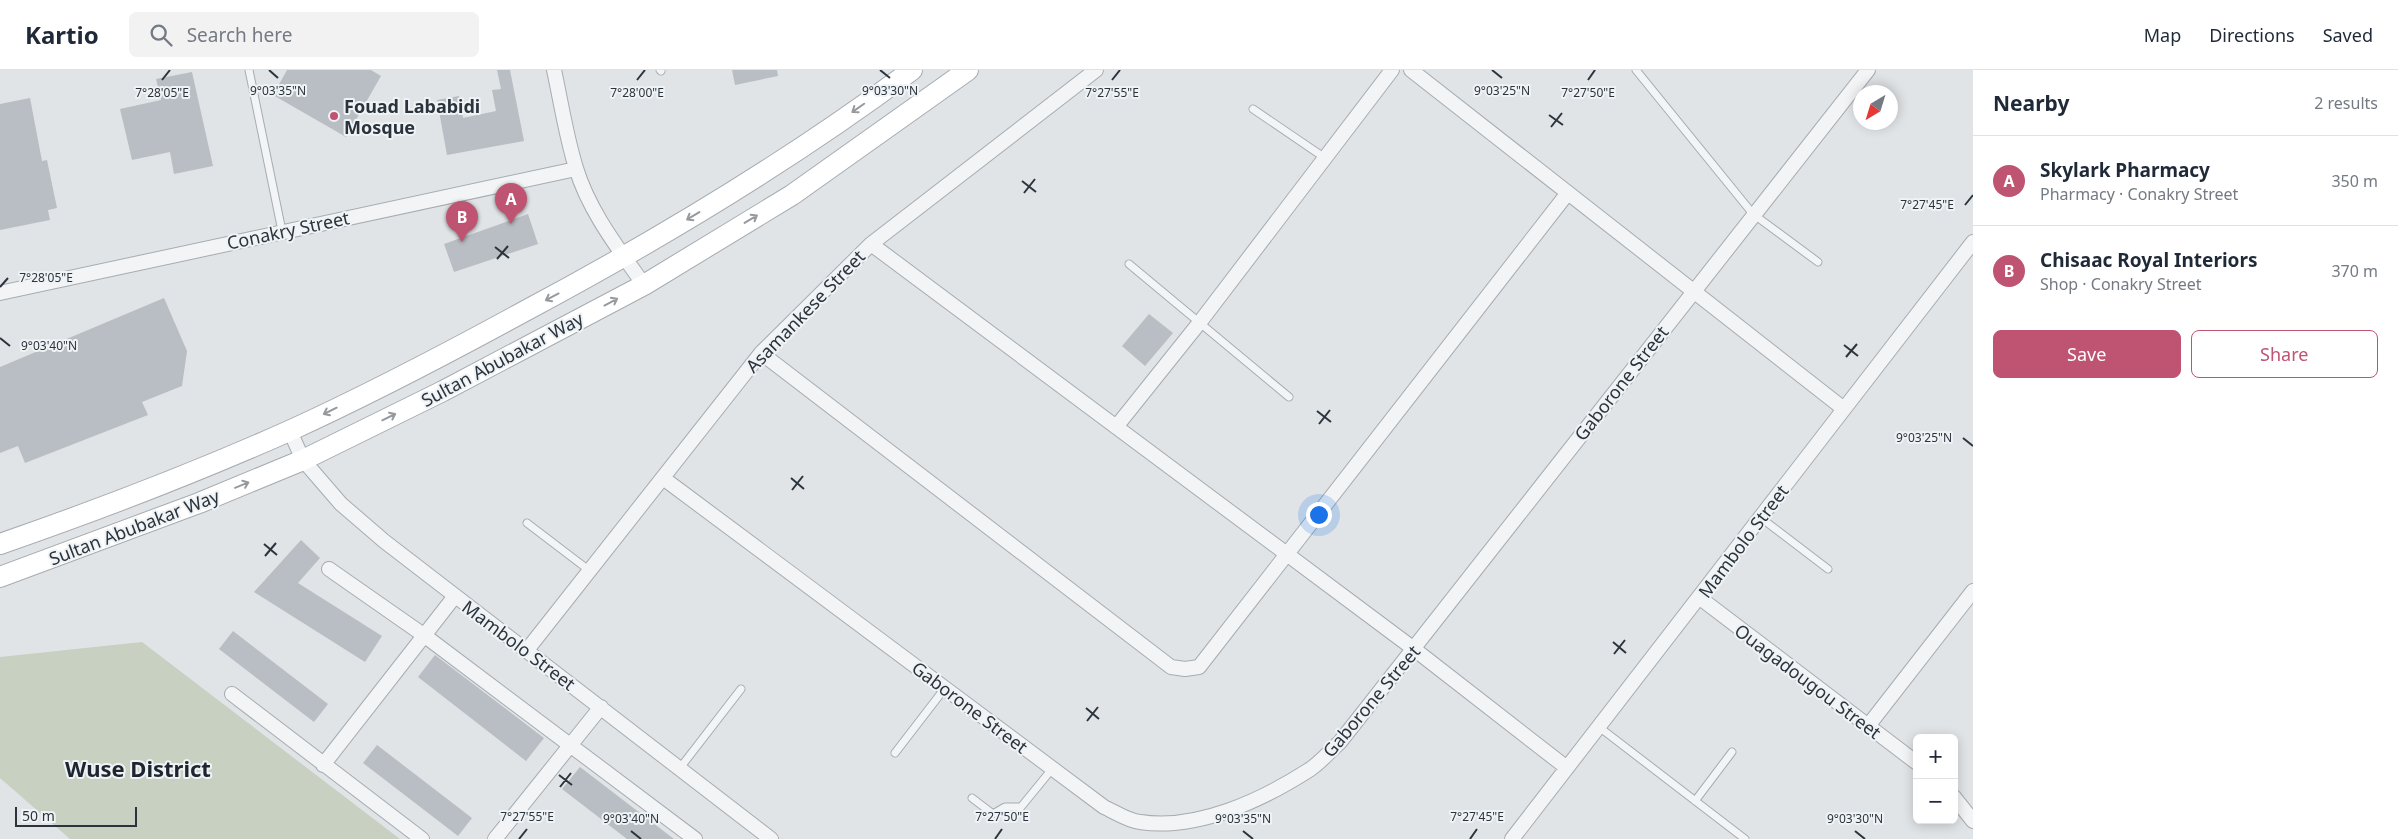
<!DOCTYPE html>
<meta charset="utf-8">
<style>
body{margin:0;font-family:"Noto Sans",sans-serif;background:#f2f2f3;color:#1f2937}
.controls{position:absolute;right:15px;bottom:15px;display:grid;overflow:hidden;border-radius:8px;box-shadow:0 2px 12px #0003}
.controls button{width:45px;height:45px;display:grid;place-items:center;padding:0;border:0;border-bottom:1px solid #e0e1e3;background:#fff;color:#1f2937;font:25px sans-serif}
.compass{position:absolute;left:1853px;top:15px;width:45px;height:45px;border-radius:50%;background:#fff;box-shadow:0 2px 12px #0003;rotate:218deg}
.scale{position:absolute;left:15px;bottom:12px;width:122px;box-sizing:border-box;padding-left:5px;border:2px solid #2b343d;border-top:0;font-size:14px;line-height:18px;white-space:nowrap;color:#2b343d;-webkit-text-stroke:4px #eff3f5;paint-order:stroke}
.you{position:absolute;left:1318px;top:444px;width:18px;height:18px;margin:-12px;border:4px solid #fff;border-radius:50%;background:#1a73e8;box-shadow:0 0 0 8px #1a73e833}
.badge{display:grid;place-items:center;width:32px;height:32px;border-radius:50%;background:#bf5372;color:#fff;font-size:16px;font-weight:700}
.pin{position:absolute;translate:-50% -41px;filter:drop-shadow(0 1px 2px #0008)}
.pin::after{content:'';position:absolute;top:26px;width:18px;height:15px;background:inherit;clip-path:polygon(0 0,100% 0,50% 100%)}
.list{margin:0;padding:0;list-style:none}
h2{display:flex;justify-content:space-between;align-items:center;height:65px;margin:0;padding:0 20px;font-size:21px}
h2 small{font-size:16px;font-weight:400;color:#747a83}
.list li{display:grid;grid-template-columns:32px 1fr auto;gap:15px;align-items:center;box-sizing:border-box;height:90px;padding:0 20px;border-top:1px solid #e0e1e3}
.list b{display:block;font-size:19px;white-space:nowrap}
.list p{margin:0;font-size:16px;white-space:nowrap;color:#747a83}
.list em{font-size:16px;font-style:normal;color:#747a83}
.actions{display:flex;gap:10px;padding:15px 20px}
.actions a{flex:1;padding:11px 0;border:1px solid #bf5372;border-radius:8px;text-align:center;font-size:18px;color:#bf5372}
.actions .main{background:#bf5372;color:#fff}
.icon{flex:none;width:28px;height:28px;fill:none;stroke:currentColor;stroke-width:2;stroke-linecap:round;stroke-linejoin:round}
.map{position:relative;flex:none;width:1973px;height:769px;overflow:hidden}
header{display:flex;align-items:center;gap:30px;box-sizing:border-box;height:70px;padding:0 25px;background:#fff;border-bottom:1px solid #e0e1e3}
header strong{font-size:24px}
nav{display:flex;gap:28px;margin-inline-start:auto;font-size:18px}
.search{width:350px;height:45px;background:#f2f2f3;display:flex;align-items:center;gap:12px;box-sizing:border-box;padding:0 18px;border-radius:8px;color:#747a83;font-size:19px}
main{display:flex}
aside{flex:1;background:#fff}
.map>svg:first-child{display:block}
</style>
<header>
<strong>Kartio</strong>
<div class="search"><svg class="icon" aria-label="search" viewBox="0 0 24 24"><circle cx="10" cy="10" r="6"/><path d="M15 15l6 6"/></svg>Search here</div>
<nav><a>Map</a><a>Directions</a><a>Saved</a></nav>
</header>
<main>
<div class="map">
<svg width="1973" height="769" viewBox="0 0 1973 769">
<rect width="100%" height="100%" fill="#e0e4e7"/>
<path fill="#c8d0c2" d="M142 572 400 769H70L0 708V587Z"/>
<path fill="#b8bec3" d="M287 0H371L381 6 346 67 273 25Z
M497 0H510L524 71 447 85 437 30 459 26 463 48 496 41 492 20 501 19Z
M732 0H777L778 6 735 15Z
M192 2 213 96 174 104 170 82 132 90 120 39 161 30 156 9Z
M30 28 42 91 47 90 57 138 48 140 50 150 0 160V34Z
M528 144 538 174 454 202 444 174Z
M164 228 187 281 182 316 142 332 148 345 25 393 18 376 0 383V297Z
M1149 244 1173 263 1145 296 1122 276Z
M301 470 320 488 298 513 382 566 365 592 254 522Z
M233 561 328 634 314 652 219 579Z
M435 585 544 668 526 691 418 607Z
M377 675 472 748 458 766 363 693Z
M580 697 674 769H627L562 719Z"/>
<g fill="none" stroke-linecap="round" stroke-linejoin="round">
<g stroke="#a6acb1" stroke-width="9">
<path id="lane" d="M249 0 282 161
M660 0 661 1
M1636 0 1753 144 1818 192
M1253 39 1325 88
M1129 194 1289 327
M1761 448 1828 499
M527 453 590 501
M1599 657 1745 769
M895 683 945 618
M680 698 741 619
M972 728 993 744 1005 737H1021L1052 699
M1695 731 1732 682"/>
</g>
<g stroke="#a6acb1" stroke-width="16">
<path id="street" d="M554 0C561 32 566 66 576 98 589 141 618 178 644 215
M1411 0 1844 339
M871 174 1414 579 1567 698
M0 223 576 99
M761 283 1171 597 1185 599 1199 597 1567 124
M1116 357 1200 252 1392 0
M290 361 303 390 341 434 384 471 771 769
M663 408 1104 737C1115 742 1128 751 1140 752 1197 761 1262 730 1309 700 1320 693 1330 681 1340 672L1868 0
M329 499 425 566 695 769
M1700 528 1917 693
M527 580 761 283 871 174 1096 0
M232 624 422 769
M1868 656 1973 521
M323 695 455 526
M1954 727 1973 751
M495 769 601 637
M1512 769 1973 172"/>
</g>
<g stroke="#a6acb1" stroke-width="22">
<path id="secondary" d="M0 474C98 440 195 403 289 361 370 324 448 283 525 241 660 169 790 91 912 0
M0 507 199 433 303 390 443 321 644 215 792 125 968 0"/>
</g>
<use href="#lane" stroke="#f2f4f6" stroke-width="7"/>
<use href="#street" stroke="#f2f4f6" stroke-width="14"/>
<use href="#secondary" stroke="#fff" stroke-width="20"/>
</g>
<defs><path id="oneway-shaft" d="M-6 0H5M1.5-3L5.5 0L1.5 3" fill="none" stroke-width="1.6" stroke-linecap="round" stroke-linejoin="round" transform="scale(1.25)"/></defs>
<g stroke="#959a9e">
<use href="#oneway-shaft" transform="translate(858 38) rotate(145)"/>
<use href="#oneway-shaft" transform="translate(693 146) rotate(149)"/>
<use href="#oneway-shaft" transform="translate(751 149) rotate(-31)"/>
<use href="#oneway-shaft" transform="translate(552 227) rotate(152)"/>
<use href="#oneway-shaft" transform="translate(611 232) rotate(-28)"/>
<use href="#oneway-shaft" transform="translate(330 341) rotate(154)"/>
<use href="#oneway-shaft" transform="translate(389 347) rotate(-26)"/>
<use href="#oneway-shaft" transform="translate(242 415) rotate(-22)"/>
</g>
<path fill="none" stroke="#2b343d" stroke-width="2" d="M269 0 278 8M880 0 890 8M1492 0 1502 8M162 10 170 0M637 10 645 0M1112 10 1120 0M1588 10 1595 0M1549 45 1563 55M1551 57 1562 43M1022 111 1036 122M1024 123 1035 109M1965 135 1973 125M495 177 509 188M497 189 508 176M0 217 8 208M0 268 10 276M1844 275 1858 286M1846 287 1857 274M1317 341 1331 352M1319 354 1330 340M1963 368 1973 376M791 408 804 419M792 420 803 406M264 474 277 485M265 486 276 473M1613 572 1626 583M1614 584 1625 570M1086 638 1099 649M1087 651 1098 637M559 705 572 715M560 717 571 703M631 761 641 769M1243 761 1253 769M1855 761 1865 769M519 769 527 759M995 769 1002 759M1470 769 1477 759"/>
<circle fill="#bf5372" stroke="#eff3f5" stroke-width="2" cx="334" cy="46" r="5"/>
<g text-anchor="middle" dominant-baseline="central" stroke-width="4" stroke-linejoin="round" paint-order="stroke">
<g font-size="18" font-weight="bold" fill="#2b343d" stroke="#eff3f5" text-anchor="start">
<text x="344" y="36">Fouad Lababidi<tspan x="344" dy="21">Mosque</tspan></text>
</g>
<g font-size="18" fill="#2b343d" stroke="#eff3f5">
<text transform="translate(288 160) rotate(-12)">Conakry Street</text>
<text transform="translate(805 241) rotate(-46)">Asamankese Street</text>
<text transform="translate(502 289) rotate(-28)">Sultan Abubakar Way</text>
<text transform="translate(1621 313) rotate(-52)">Gaborone Street</text>
<text transform="translate(134 457) rotate(-21)">Sultan Abubakar Way</text>
<text transform="translate(1743 471) rotate(-53)">Mambolo Street</text>
<text transform="translate(519 575) rotate(37)">Mambolo Street</text>
<text transform="translate(1808 611) rotate(37)">Ouagadougou Street</text>
<text transform="translate(1371 631) rotate(-50)">Gaborone Street</text>
<text transform="translate(970 637) rotate(37)">Gaborone Street</text>
</g>
<g font-size="22" font-weight="bold" fill="#1d252e" stroke="#eff3f5">
<text x="138" y="698">Wuse District</text>
</g>
</g>
<g font-size="12" text-anchor="middle" fill="#2b343d" stroke="#eff3f5" stroke-width="4" stroke-linejoin="round" paint-order="stroke">
<text x="278" y="25">9°03'35"N</text>
<text x="1502" y="25">9°03'25"N</text>
<text x="890" y="25">9°03'30"N</text>
<text x="162" y="27">7°28'05"E</text>
<text x="637" y="27">7°28'00"E</text>
<text x="1112" y="27">7°27'55"E</text>
<text x="1588" y="27">7°27'50"E</text>
<text x="1927" y="139">7°27'45"E</text>
<text x="46" y="212">7°28'05"E</text>
<text x="49" y="280">9°03'40"N</text>
<text x="1924" y="372">9°03'25"N</text>
<text x="527" y="751">7°27'55"E</text>
<text x="1002" y="751">7°27'50"E</text>
<text x="1477" y="751">7°27'45"E</text>
<text x="631" y="753">9°03'40"N</text>
<text x="1243" y="753">9°03'35"N</text>
<text x="1855" y="753">9°03'30"N</text>
</g>
</svg>
<div class="controls">
<button>+</button>
<button>−</button>
</div>
<svg class="compass" viewBox="-18 -18 36 36"><path d="M0-13l5 13h-10z" fill="#e53935"/><path d="M0 13l5-13h-10z" fill="#747a83"/></svg>
<div class="scale">50 m</div>
<div class="you"></div>
<div class="pin badge" style="left:511px;top:154px">A</div>
<div class="pin badge" style="left:462px;top:172px">B</div>
</div>
<aside>
<h2>Nearby<small>2 results</small></h2>
<ul class="list">
<li><span class="badge">A</span><div><b>Skylark Pharmacy</b><p>Pharmacy · Conakry Street</p></div><em>350 m</em></li>
<li><span class="badge">B</span><div><b>Chisaac Royal Interiors</b><p>Shop · Conakry Street</p></div><em>370 m</em></li>
</ul>
<div class="actions"><a class="main">Save</a><a>Share</a></div>
</aside>
</main>
